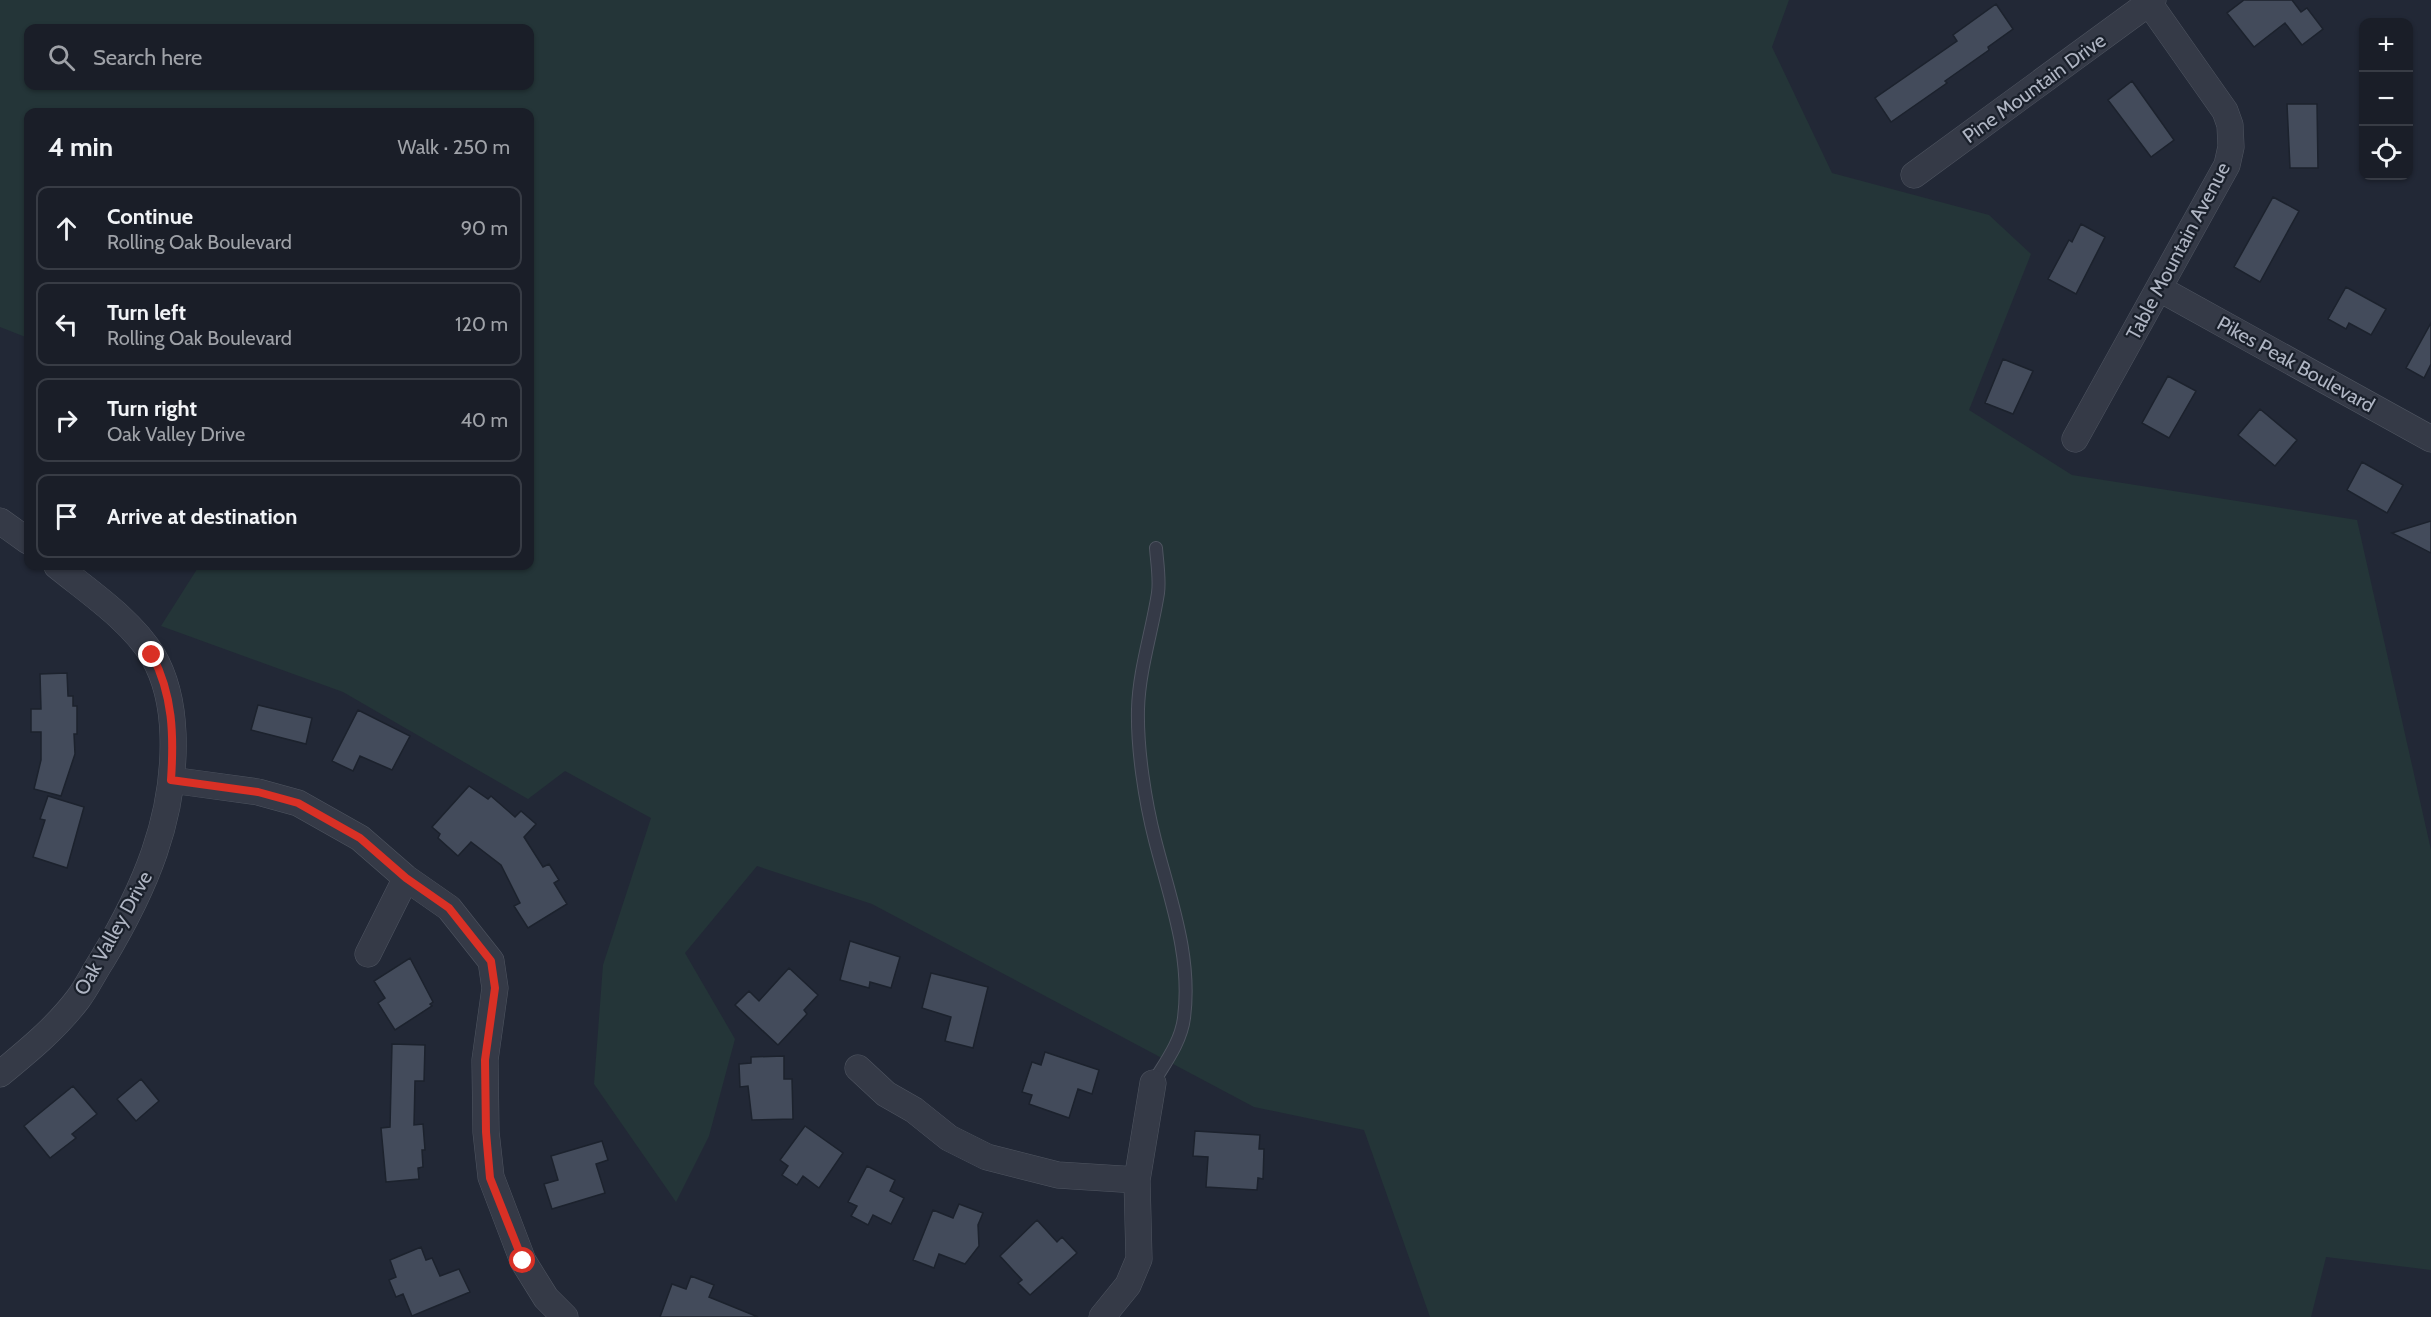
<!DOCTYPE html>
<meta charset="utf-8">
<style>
body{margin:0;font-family:Cabin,sans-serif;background:#272b34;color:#f1f3f6}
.controls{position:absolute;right:18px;top:18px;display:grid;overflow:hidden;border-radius:12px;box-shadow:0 2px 4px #0004}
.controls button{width:54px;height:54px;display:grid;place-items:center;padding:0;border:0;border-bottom:2px solid #383c45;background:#1a1e28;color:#f1f3f6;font:30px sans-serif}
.stop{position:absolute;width:18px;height:18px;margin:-14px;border:4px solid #d93025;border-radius:50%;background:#fff}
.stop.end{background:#d93025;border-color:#fff;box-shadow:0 2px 6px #0008}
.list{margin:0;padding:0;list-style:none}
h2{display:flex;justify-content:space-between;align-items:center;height:78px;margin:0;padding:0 24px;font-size:26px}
h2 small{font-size:20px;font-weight:400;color:#9fa2a8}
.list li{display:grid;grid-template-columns:39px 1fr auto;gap:18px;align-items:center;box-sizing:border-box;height:84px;margin:0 12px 12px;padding:0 12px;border:2px solid #383c45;border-radius:12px}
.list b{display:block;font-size:22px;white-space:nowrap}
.list p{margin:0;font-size:20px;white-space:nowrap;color:#9fa2a8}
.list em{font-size:20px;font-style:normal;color:#9fa2a8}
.icon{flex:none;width:33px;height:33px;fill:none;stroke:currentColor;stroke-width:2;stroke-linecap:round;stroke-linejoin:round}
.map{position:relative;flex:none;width:2431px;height:1317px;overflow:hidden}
.search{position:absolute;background:#1a1e28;box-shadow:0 2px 4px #0004;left:24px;top:24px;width:510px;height:66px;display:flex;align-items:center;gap:15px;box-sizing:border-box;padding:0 21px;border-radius:12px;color:#9fa2a8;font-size:22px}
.panel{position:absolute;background:#1a1e28;box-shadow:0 2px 4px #0004;left:24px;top:108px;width:510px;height:462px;border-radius:12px}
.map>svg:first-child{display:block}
</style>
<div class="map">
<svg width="2431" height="1317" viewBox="0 0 2431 1317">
<rect width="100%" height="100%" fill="#222836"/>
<path fill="#243538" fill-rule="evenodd" d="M0 0H1789L1772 47 1832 173 1989 215 2031 254 1969 410 2072 475 2357 520 2431 850V1270L2326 1257 2311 1317H1430L1364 1130 1254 1107 872 904 757 866 685 953 735 1039 709 1136 676 1202 594 1084 603 965 651 818 565 771 528 799 343 692 161 626 199 566H530V112H28V338L0 327ZM28 28H530V86H28Z"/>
<path fill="#434b5b" stroke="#1c222d" stroke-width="1.5" d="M2244 0H2292L2301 12 2307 8 2323 29 2302 45 2285 23 2254 47 2227 13Z
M1996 4 2013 29 1988 47 1989 50 1945 81 1947 83 1891 122 1875 98 1957 41 1953 35Z
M2132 81 2174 140 2151 157 2108 100Z
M2287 104H2317L2318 168H2290Z
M2273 197 2299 211 2260 282 2234 267Z
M2081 224 2105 237 2076 294 2048 279 2069 240 2072 242Z
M2346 287 2386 309 2371 335 2349 323 2346 329 2328 319Z
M2431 323V364L2424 378 2406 368Z
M2003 359 2033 371 2013 414 1985 403Z
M2168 376 2196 391 2169 438 2142 423Z
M2260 409 2297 440 2275 466 2238 435Z
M2362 462 2403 485 2387 513 2347 490Z
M2431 521V553L2392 533Z
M67 673 68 696H73V706H77V734H74L75 754 61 796 34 789 41 760V732H31V709H41L40 674Z
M258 705 312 718 306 744 251 730Z
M358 710 410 736 392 770 360 756 353 771 332 761Z
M469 786 488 799 491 796 515 817 521 811 536 824 524 837 543 867 549 864 559 880 554 883 567 904 528 928 514 906 520 903 501 865 471 842 458 856 438 838 440 834 432 827Z
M48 796 84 807 67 868 33 857 45 820 40 819Z
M850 941 900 957 891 988 870 982 869 988 840 980Z
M410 958 433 1002 430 1004 432 1006 395 1030 378 1003 385 998 374 981Z
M789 968 818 995 804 1010 807 1014 778 1045 735 1005 749 991 759 1001Z
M931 973 988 987 973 1048 945 1041 951 1017 922 1008Z
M392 1044 425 1045 424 1081H415L414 1125 423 1124 425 1150H422L423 1167 418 1168 419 1179 386 1182 381 1128 390 1127Z
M1045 1052 1099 1070 1092 1094 1078 1089 1069 1118 1029 1104 1032 1095 1022 1092 1032 1062 1041 1065Z
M784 1056V1079H792L793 1119 752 1120 748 1086 740 1087 739 1064 751 1063V1057Z
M141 1079 159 1101 136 1121 117 1099Z
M73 1086 97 1114 72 1134 76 1138 50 1158 24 1126Z
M805 1126 843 1153 819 1188 803 1176 797 1185 782 1175 788 1166 780 1160Z
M1195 1131 1260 1135 1259 1149H1264L1263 1179 1258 1178 1257 1190 1206 1187 1208 1157 1193 1156Z
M602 1141 608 1160 596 1164 605 1193 552 1209 544 1184 558 1180 551 1156Z
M867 1166 895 1180 890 1191 904 1198 891 1224 873 1215 868 1225 851 1216 857 1206 848 1202Z
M959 1204 983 1213 978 1225 979 1246 965 1264 939 1254 934 1268 913 1260 933 1210 953 1218Z
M1037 1220 1057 1242 1062 1237 1077 1253 1030 1295 1018 1283 1022 1280 1000 1256Z
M421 1247 426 1260 432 1258 440 1276 459 1269 470 1292 412 1316 403 1294 396 1297 389 1280 396 1277 390 1260Z
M691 1276 714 1285 709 1297 758 1317H660L672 1284 686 1289Z"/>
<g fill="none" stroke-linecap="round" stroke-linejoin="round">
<g stroke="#4f5561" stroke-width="14">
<path id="service" d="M1153 1083C1165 1063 1181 1042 1184 1018 1192 956 1170 899 1155 840 1145 801 1137 749 1138 709 1139 670 1152 632 1158 593 1160 579 1157 562 1156 548"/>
</g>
<g stroke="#4f5561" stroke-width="27">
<path id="minor" d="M1914 175 2153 0
M2160 289 2431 439
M2075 439 2227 165 2231 147 2230 125 2225 111 2149 3
M0 521 28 541
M171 780 258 792 298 803 360 838 406 878 449 908 491 961 495 988 485 1060 486 1132 491 1177 523 1261 546 1298 565 1317
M368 954 406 878
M858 1068 886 1094 914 1110 949 1138 987 1157 1058 1175 1137 1180
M0 1074C28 1051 56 1028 78 999 87 987 94 972 102 960 144 890 176 818 173 734 172 707 167 680 153 656 131 620 89 592 57 566
M1102 1317 1128 1285 1139 1259 1137 1180 1153 1083"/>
</g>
<use href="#service" stroke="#353a47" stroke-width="12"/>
<use href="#minor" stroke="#353a47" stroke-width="26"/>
</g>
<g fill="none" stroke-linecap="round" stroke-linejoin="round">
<path stroke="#d93025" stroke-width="8" d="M152 655C173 695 174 735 171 780L258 792 298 803 360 838 406 878 449 908 491 961 495 988 485 1060 486 1132 490 1178 523 1261"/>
</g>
<g text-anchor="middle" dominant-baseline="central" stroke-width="4.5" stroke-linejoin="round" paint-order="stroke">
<g font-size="20" fill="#afb5c3" stroke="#1a202b">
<text transform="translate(2034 88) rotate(-36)">Pine Mountain Drive</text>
<text transform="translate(2178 251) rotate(-62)">Table Mountain Avenue</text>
<text transform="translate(2296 364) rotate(29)">Pikes Peak Boulevard</text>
<text transform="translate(113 933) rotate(-61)">Oak Valley Drive</text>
</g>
</g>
</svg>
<div class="controls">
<button>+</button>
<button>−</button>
<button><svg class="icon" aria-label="locate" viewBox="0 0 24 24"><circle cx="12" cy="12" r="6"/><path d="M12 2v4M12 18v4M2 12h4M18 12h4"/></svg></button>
</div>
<div class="stop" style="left:523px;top:1261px"></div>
<div class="stop end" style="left:152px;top:655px"></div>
<div class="search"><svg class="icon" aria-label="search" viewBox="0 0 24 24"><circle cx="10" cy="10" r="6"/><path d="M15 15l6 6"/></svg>Search here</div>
<section class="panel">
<h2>4 min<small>Walk · 250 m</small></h2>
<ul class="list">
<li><svg class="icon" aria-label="ahead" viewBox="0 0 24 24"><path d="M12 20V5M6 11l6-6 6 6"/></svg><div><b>Continue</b><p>Rolling Oak Boulevard</p></div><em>90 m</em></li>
<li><svg class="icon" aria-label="left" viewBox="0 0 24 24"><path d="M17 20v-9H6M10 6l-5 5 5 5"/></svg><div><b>Turn left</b><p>Rolling Oak Boulevard</p></div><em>120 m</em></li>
<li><svg class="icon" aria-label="right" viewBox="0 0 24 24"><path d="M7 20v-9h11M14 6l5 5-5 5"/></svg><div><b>Turn right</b><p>Oak Valley Drive</p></div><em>40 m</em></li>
<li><svg class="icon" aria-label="arrive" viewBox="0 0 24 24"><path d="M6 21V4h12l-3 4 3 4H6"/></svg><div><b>Arrive at destination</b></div></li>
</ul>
</section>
</div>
